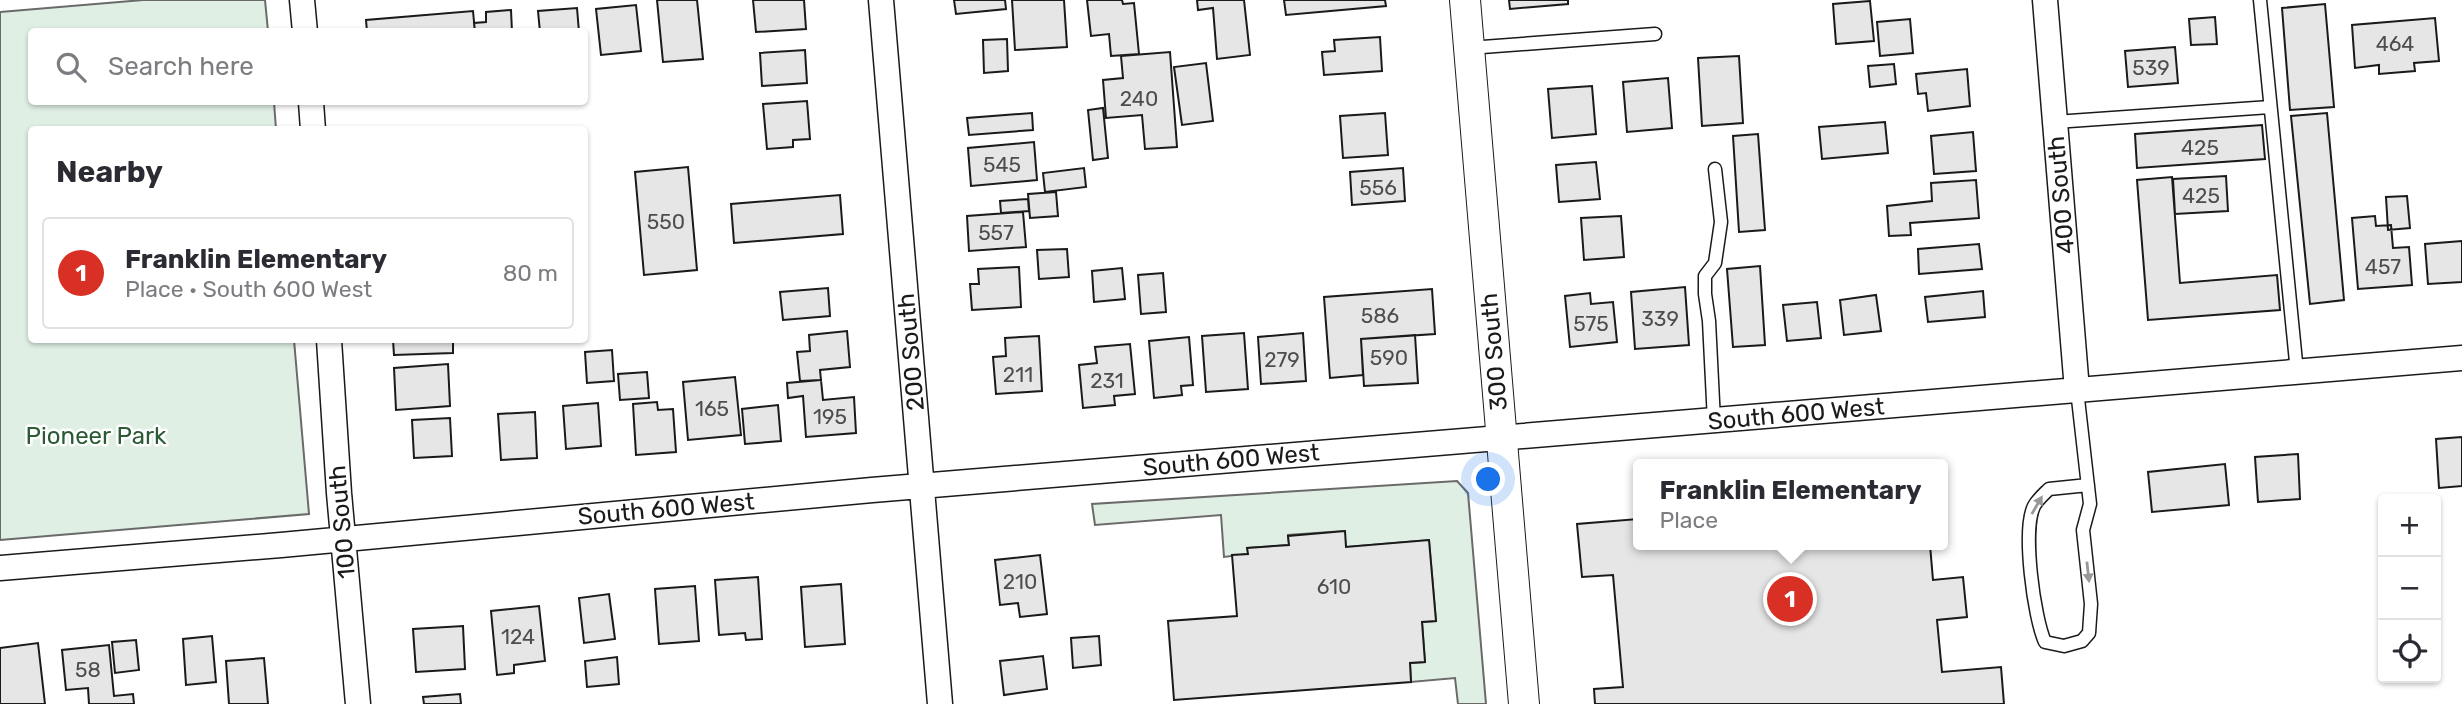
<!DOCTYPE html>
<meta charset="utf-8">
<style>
body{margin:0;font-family:Rubik,sans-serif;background:#f2f2f3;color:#2b2b33}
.controls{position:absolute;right:21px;bottom:21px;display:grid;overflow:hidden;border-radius:7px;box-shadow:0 2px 5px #0004}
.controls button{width:63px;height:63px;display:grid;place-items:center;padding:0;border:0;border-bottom:2px solid #e1e1e2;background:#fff;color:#2b2b33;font:35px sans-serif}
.you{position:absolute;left:1489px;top:480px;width:24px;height:24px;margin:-18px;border:5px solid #fff;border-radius:50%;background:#1a73e8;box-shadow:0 0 0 10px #1a73e833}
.badge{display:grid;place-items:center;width:46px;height:46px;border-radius:50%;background:#d93025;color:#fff;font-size:23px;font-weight:700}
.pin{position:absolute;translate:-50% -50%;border:4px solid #fff;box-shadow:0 2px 7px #0006}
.popup{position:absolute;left:1633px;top:459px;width:315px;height:91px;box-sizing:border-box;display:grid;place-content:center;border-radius:7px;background:#fff;filter:drop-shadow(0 2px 5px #0005);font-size:23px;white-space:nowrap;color:#7c7c81}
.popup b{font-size:26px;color:#2b2b33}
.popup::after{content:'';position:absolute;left:50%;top:100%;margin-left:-14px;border:14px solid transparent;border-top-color:#fff}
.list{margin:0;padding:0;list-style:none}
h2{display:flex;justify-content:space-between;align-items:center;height:91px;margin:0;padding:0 28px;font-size:30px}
h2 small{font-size:23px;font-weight:400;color:#7c7c81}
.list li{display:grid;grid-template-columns:46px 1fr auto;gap:21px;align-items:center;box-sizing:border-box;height:112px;margin:0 14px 14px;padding:0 14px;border:2px solid #e1e1e2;border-radius:7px}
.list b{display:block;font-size:26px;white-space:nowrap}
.list p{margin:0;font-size:23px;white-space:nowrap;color:#7c7c81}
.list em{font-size:23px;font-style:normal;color:#7c7c81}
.icon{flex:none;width:38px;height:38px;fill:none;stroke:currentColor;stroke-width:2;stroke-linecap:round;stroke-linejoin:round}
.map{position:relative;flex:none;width:2462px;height:704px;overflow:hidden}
.search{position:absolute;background:#fff;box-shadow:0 2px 5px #0004;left:28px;top:28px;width:560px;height:77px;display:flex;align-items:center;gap:18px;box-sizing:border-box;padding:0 24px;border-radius:7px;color:#7c7c81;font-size:26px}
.panel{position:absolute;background:#fff;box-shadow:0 2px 5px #0004;left:28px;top:126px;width:560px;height:217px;border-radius:7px}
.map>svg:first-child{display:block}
</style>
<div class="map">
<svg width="2462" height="704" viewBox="0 0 2462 704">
<rect width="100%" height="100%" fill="#fff"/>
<path fill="#e0efe3" stroke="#6a6a6a" stroke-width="2" d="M143 0H265L268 31 32 32V102H274L276 129 32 130V340H294L309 514 0 540V12Z
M1457 481 1468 493 1486 704H1458L1455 678 1411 682 1410 663 1425 662 1422 622 1436 621 1429 540 1346 547 1344 531 1288 535 1289 545 1248 548V554L1224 557 1221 515 1095 525 1092 504Z"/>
<path fill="#e6e6e6" stroke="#1a1a1a" stroke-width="2" d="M657 0H697L703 59 663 62Z
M753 0H804L806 29 756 32Z
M954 0H1005L1006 9 956 14Z
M1012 0H1064L1067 47 1015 50Z
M1087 0H1122L1123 4 1134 3 1139 54 1111 56 1109 34 1091 36Z
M1197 0H1244L1250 55 1217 59 1213 8 1198 10Z
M1284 0H1385L1386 6 1286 15Z
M1509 0H1568V4L1510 9Z
M1870 1 1874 41 1836 44 1833 4Z
M2325 4 2334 107 2290 110 2282 8Z
M636 5 641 51 601 55 596 9Z
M577 8 579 32H540L538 11Z
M511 10 512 32H475L474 23 486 22V12Z
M473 11 475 32H367L366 20Z
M2215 17 2217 44 2191 45 2189 19Z
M2435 18 2439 61 2414 63 2415 71 2379 74V65L2355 68 2352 25Z
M1910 19 1913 53 1880 56 1877 22Z
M1380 37 1382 71 1324 75 1322 52 1335 51 1334 40Z
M1007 39 1008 71 984 73 983 40Z
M2175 47 2178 83 2128 87 2125 51Z
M805 50 807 83 762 86 760 53Z
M1170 52 1177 147 1145 149 1142 115 1106 118 1103 80 1123 78 1121 56Z
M1739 56 1743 123 1702 126 1698 58Z
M1206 63 1213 121 1182 125 1174 67Z
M1894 64 1896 84 1870 87 1868 66Z
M1967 69 1970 106 1928 111 1926 93 1918 94 1916 74Z
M1668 78 1672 128 1627 132 1623 82Z
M1592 86 1596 134 1552 138 1548 89Z
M807 101 810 139 793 140V147L767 149 763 104Z
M1103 108 1108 158 1093 160 1088 110Z
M1032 113 1033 130 969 135 967 118Z
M1385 113 1388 155 1343 158 1340 116Z
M2327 113 2344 300 2310 304 2291 116Z
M1885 122 1888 153 1822 159 1819 127Z
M2262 125 2265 159 2137 168 2135 134Z
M1973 132 1976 171 1934 174 1931 136Z
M1758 134 1765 230 1739 232 1733 136Z
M1034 142 1037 180 971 186 968 148Z
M1596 162 1600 199 1559 202 1556 165Z
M688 167 697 270 644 275 635 172Z
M1084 168 1086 187 1045 192 1043 173Z
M1403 168 1405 201 1352 205 1350 172Z
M2226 176 2228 211 2175 214 2173 179Z
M2172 177 2180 283 2277 275 2280 310 2148 320 2137 180Z
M1976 180 1979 218 1910 223 1911 235 1889 236 1887 206 1932 201 1931 183Z
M1056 192 1058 216 1030 218 1028 194Z
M840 195 843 234 734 243 731 204Z
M2407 196 2410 228 2388 230 2386 197Z
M1028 199 1029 211 1001 213 1000 201Z
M1023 212 1026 247 969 251 967 216Z
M1621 216 1624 257 1584 260 1581 218Z
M2375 216 2376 226 2391 225 2393 248 2409 247 2412 285 2358 289 2352 218Z
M2462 241V282L2428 284 2425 244Z
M1979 244 1982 269 1919 274 1918 249Z
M1067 249 1069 277 1039 279 1037 250Z
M1760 266 1765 345 1733 347 1727 269Z
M1019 267 1021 307 972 310 970 284H979L978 269Z
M1122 268 1125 299 1094 302 1092 271Z
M1163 273 1166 312 1141 314 1138 275Z
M1685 287 1689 345 1635 349 1631 292Z
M828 288 830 316 783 320 780 292Z
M1432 289 1435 334 1361 339 1363 375 1330 378 1324 297Z
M1983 291 1985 317 1928 322 1925 297Z
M1590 293 1591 304 1613 302 1617 342 1570 347 1565 296Z
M1876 295 1881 331 1844 335 1840 300Z
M1817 302 1821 338 1787 341 1783 305Z
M847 331 850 367 820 370 821 380 800 381 797 352 810 351 809 335Z
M1244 333 1248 389 1206 392 1202 336Z
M1303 333 1306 381 1261 384 1258 337Z
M1415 335 1418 383 1364 386 1361 339Z
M1039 336 1042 391 996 394 993 357 1006 356 1005 338Z
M1189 337 1193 385 1181 386 1182 395 1154 398 1149 341Z
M393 340H453V353L394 355Z
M1130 344 1135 394 1114 396 1115 405 1083 408 1079 365 1097 363 1095 347Z
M612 350 614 381 587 383 585 352Z
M448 364 450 406 396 410 394 368Z
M647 372 649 398 620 400 618 374Z
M735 377 741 435 688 440 683 382Z
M821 380 823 400 854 397 856 433 806 437 803 396 788 398 787 383Z
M657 402 658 410 673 409 676 452 636 455 633 404Z
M598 403 601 446 566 449 563 406Z
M778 405 781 441 745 444 742 409Z
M535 412 537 458 501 460 498 414Z
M450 418 452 456 414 458 412 420Z
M2462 437V486L2439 488 2436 439Z
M2298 454 2300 499 2258 502 2255 457Z
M2225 464 2229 505 2152 512 2148 472Z
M1638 519V545H1930L1933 580 1963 577 1967 617 1937 620 1942 672 2001 667 2004 704H1595L1594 689 1623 687 1613 575 1582 577 1577 524Z
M1345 531 1346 547 1429 540 1436 621 1422 622 1425 662 1410 663 1411 682 1174 700 1168 621 1237 616 1232 555 1248 554 1247 548 1289 545 1288 536Z
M1040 555 1047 614 1020 617 1018 603 1000 605 995 560Z
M758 577 762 639 746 640 745 633 719 635 715 580Z
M841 584 845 644 805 647 801 587Z
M695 586 699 641 659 644 655 589Z
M609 594 615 639 584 643 579 598Z
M539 606 545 661 514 665V673L497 675 491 611Z
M463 626 465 669 416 672 413 629Z
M212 636 216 682 186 685 183 639Z
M1099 636 1101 665 1073 668 1071 638Z
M136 640 139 670 115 673 112 642Z
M38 643 45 704H0V648Z
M109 645 114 696 133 694 134 704H89L88 688 66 690 62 650Z
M1043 656 1047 689 1004 695 1000 661Z
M617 657 619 684 587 687 585 661Z
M264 658 268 704H229L226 661Z
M460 694 461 704H424L423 697Z"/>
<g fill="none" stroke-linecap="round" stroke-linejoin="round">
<g stroke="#1a1a1a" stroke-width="15">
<path id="service" d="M2260 0 2297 372
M1469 48 1655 34
M2055 122 2270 107
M2077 390 2090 504 2083 530 2091 604 2089 633 2082 641 2064 646 2045 642C2034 618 2022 530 2034 506 2037 500 2044 494 2049 489L2088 485
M1714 421 1709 321 1705 294V276L1715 263 1721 222 1715 169"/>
</g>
<g stroke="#1a1a1a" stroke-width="27">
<path id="minor" d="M302 0 305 32
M881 0 940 704
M2045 0 2077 390
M311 102 313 130
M329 340 339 493 358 704
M0 568 281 545 872 490 2462 358"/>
</g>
<g stroke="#1a1a1a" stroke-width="32">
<path id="tertiary" d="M1465 0 1524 704"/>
</g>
<use href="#service" stroke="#fff" stroke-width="12"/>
<use href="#minor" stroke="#fff" stroke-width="24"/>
<use href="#tertiary" stroke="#fff" stroke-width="30"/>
</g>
<defs><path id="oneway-solid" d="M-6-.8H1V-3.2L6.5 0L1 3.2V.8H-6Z" transform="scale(1.75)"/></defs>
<g fill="#989898">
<use href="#oneway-solid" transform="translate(2037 505) rotate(-60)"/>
<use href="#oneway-solid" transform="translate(2088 572) rotate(84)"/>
</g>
<g text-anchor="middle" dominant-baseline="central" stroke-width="5" stroke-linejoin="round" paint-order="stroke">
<g font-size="21" fill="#4d4d4d">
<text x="2395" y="43">464</text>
<text x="2151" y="67">539</text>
<text x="1139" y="98">240</text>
<text x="2200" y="147">425</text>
<text x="1002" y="164">545</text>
<text x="1378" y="187">556</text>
<text x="2201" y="195">425</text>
<text x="666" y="221">550</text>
<text x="996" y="232">557</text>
<text x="2383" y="266">457</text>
<text x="1380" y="315">586</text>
<text x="1660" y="318">339</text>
<text x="1591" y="323">575</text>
<text x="1389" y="357">590</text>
<text x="1282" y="359">279</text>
<text x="1018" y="374">211</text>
<text x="1107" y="380">231</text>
<text x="712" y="408">165</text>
<text x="830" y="416">195</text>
<text x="1020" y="581">210</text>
<text x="1334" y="586">610</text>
<text x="518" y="636">124</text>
<text x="88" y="669">58</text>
</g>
<g font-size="24" fill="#1a1a1a" stroke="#fff">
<text transform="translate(2061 195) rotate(-95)">400 South</text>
<text transform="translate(911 352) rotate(-95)">200 South</text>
<text transform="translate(1494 352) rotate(-95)">300 South</text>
<text transform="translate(1796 414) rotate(-5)">South 600 West</text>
<text transform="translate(1231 460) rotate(-5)">South 600 West</text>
<text transform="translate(666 509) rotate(-5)">South 600 West</text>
<text transform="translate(342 522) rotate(-95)">100 South</text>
</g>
<g font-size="24" fill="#2b5a34" stroke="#fff">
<text x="96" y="436">Pioneer Park</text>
</g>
</g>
</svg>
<div class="controls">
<button>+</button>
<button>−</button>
<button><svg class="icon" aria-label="locate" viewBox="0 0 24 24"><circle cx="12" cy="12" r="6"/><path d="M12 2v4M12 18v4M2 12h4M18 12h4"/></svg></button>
</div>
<div class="you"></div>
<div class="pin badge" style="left:1790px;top:599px">1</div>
<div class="popup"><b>Franklin Elementary</b>Place</div>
<div class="search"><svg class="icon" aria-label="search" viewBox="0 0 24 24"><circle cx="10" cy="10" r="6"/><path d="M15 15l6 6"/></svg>Search here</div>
<section class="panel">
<h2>Nearby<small></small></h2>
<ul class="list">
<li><span class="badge">1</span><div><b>Franklin Elementary</b><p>Place · South 600 West</p></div><em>80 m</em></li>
</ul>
</section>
</div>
